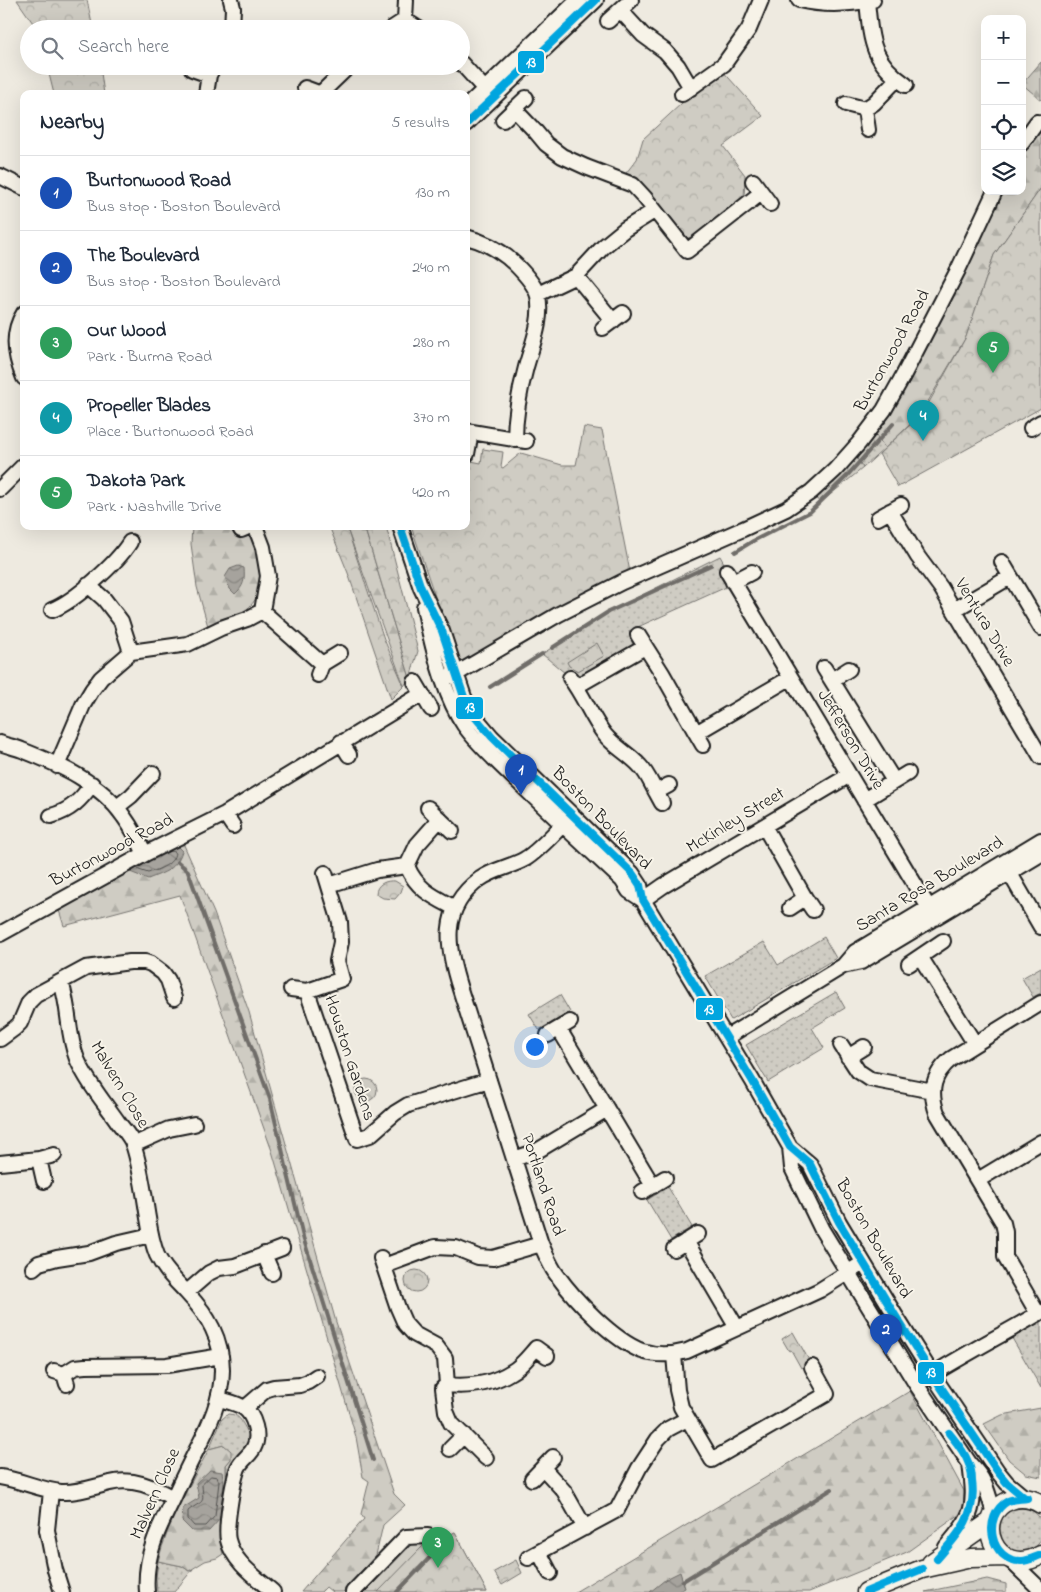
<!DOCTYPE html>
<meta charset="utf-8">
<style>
body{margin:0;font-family:"Indie Flower",sans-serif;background:#f2f2f3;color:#1f2937}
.controls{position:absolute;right:15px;top:15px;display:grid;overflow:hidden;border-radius:10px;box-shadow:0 5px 20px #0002}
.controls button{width:45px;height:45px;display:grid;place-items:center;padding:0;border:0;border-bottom:1px solid #e0e1e3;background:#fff;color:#1f2937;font:25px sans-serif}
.you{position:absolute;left:534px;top:1046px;width:18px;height:18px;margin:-12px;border:4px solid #fff;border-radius:50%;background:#1a73e8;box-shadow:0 0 0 8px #1a73e833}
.badge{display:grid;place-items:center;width:32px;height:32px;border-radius:50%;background:#db2777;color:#fff;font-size:16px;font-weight:700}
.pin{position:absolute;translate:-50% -41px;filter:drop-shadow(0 1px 2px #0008)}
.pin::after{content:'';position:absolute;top:26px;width:18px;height:15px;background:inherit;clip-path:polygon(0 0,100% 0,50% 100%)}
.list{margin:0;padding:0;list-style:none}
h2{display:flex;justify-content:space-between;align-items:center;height:65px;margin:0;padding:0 20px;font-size:21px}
h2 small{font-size:16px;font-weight:400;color:#747a83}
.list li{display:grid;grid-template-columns:32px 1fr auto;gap:15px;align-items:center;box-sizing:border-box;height:75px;padding:0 20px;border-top:1px solid #e0e1e3}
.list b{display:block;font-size:19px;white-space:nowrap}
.list p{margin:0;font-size:16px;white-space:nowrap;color:#747a83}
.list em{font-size:16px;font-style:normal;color:#747a83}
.icon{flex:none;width:28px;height:28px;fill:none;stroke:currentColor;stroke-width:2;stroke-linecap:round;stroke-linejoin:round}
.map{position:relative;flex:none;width:1041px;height:1592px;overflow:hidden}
.search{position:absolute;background:#fff;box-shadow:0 5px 20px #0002;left:20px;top:20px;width:450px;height:55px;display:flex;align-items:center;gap:12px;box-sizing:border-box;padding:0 18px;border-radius:28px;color:#747a83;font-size:19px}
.panel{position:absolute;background:#fff;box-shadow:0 5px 20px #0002;left:20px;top:90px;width:450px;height:440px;border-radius:10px}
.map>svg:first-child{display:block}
</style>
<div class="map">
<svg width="1041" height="1592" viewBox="0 0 1041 1592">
<defs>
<pattern id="grass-dots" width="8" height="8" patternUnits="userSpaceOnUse" patternTransform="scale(1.25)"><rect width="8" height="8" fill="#cfccc3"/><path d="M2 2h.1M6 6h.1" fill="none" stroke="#b1afa7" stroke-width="1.8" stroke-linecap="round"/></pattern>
<pattern id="forest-firs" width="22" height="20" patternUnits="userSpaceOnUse" patternTransform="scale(1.25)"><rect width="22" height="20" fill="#cfccc3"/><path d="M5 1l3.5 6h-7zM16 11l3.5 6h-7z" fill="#b1afa7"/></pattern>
<pattern id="park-crowns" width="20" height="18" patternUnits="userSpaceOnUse" patternTransform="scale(1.25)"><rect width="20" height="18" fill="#cfccc3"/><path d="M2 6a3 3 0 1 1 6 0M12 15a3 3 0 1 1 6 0" fill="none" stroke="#b1afa7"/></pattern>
<pattern id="water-waves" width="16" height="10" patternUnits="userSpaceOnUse" patternTransform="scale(1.25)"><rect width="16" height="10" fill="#a6a39d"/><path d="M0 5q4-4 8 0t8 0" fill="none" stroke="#86847f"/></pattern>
</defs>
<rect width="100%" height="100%" fill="#eeeae0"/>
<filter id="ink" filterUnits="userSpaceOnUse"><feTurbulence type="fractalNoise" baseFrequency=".02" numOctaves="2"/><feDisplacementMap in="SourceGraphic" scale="10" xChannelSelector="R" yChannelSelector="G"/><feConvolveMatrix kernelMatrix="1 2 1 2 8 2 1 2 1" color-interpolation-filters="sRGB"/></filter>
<g filter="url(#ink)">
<path fill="url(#grass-dots)" stroke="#767470" d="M871 428 885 448 863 468 852 451Z
M720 556 735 583 629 631 635 652 577 683 542 654 608 612Z
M824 937 836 958 731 1020 705 976 764 942 778 965Z
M1041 967V993L1033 997 1022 978Z
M836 992 845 1008 812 1028 824 1048 768 1082 746 1045Z
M560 995 570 1012 539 1030 529 1014Z
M668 1187 692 1227 671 1240 647 1200Z
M1041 1315V1388L1009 1333Z
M228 1414C243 1414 242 1427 251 1436V1441L226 1495V1465L231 1459 224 1445 209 1449 222 1419Z
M997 1530a23 23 0 1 1 46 0a23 23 0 1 1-46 0Z
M158 1561 182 1566 189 1571 193 1569 174 1592H157L156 1578Z"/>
<path fill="url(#forest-firs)" stroke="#767470" d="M1041 62V100L1022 84Z
M1041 120V188L994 255 966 337 920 415 885 448 871 428 995 191H1022V147Z
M852 451 863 468 820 503 811 492Z
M192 526H228L231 528 233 533 239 538 252 536 257 546C255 556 262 563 262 573 262 609 237 616 209 630L197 587 191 544Z
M346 526H364L410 678 404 686Z
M180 836 214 913 249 1012 336 1322 394 1494 405 1505 383 1525 376 1555 343 1592H332L326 1587 321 1592H301L364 1519 361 1514 369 1481 363 1477 356 1437 272 1151 180 895 64 926 56 901Z
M910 1391 964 1491 963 1512 907 1552 809 1592H575Z
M1041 1408V1477L1026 1474 1009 1460 984 1424 1002 1415Z
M224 1445 231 1451V1459L226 1465C226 1474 226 1484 226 1494 225 1516 216 1531 223 1554L217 1558 205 1561 189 1571 182 1566 158 1561C168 1522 190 1485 209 1449Z
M455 1532 487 1592H365L413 1543 448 1536Z
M987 1579 1006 1584V1592H925Z"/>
<path fill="url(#park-crowns)" stroke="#767470" d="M17 0H87L93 29H37Z
M47 66H100L104 94H54Z
M720 68 763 116 723 146 745 175 744 199 698 235 688 238 677 230 639 183 626 173 637 159 643 139Z
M1041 188V408L898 487 879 454 923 413 966 337 994 255Z
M584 427 602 430 630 572 458 664 411 526H466V460L481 463 483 449 503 452 501 467 503 468 521 453 562 465H576Z
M329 526H346L384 639 404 686 391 699 348 573Z
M364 526H386L418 651 410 678Z
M597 643 604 656 578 671 569 666 567 662Z
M395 881 403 886 401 892 395 899 383 898 376 894C376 884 386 880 395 881Z
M355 1090a11 11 0 1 1 22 0a11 11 0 1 1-22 0Z
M405 1281a11 11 0 1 1 22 0a11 11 0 1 1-22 0Z
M793 1332 810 1362 801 1368 791 1350 789 1351 782 1339Z
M455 1532 487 1592H378L424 1545 447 1536Z
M516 1560 522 1573 502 1585 494 1572Z"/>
<path fill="url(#water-waves)" stroke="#6f6d69" d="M238 566 244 568C245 580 244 586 235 594L230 589 225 577 230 569Z
M166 845 177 846 182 851C176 870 165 872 148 879L130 872 134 861Z
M210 1470 222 1472 224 1482 220 1519 209 1531H192L182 1521 183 1508 199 1498 196 1483Z
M680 1572 685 1588 678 1592H650L666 1579Z"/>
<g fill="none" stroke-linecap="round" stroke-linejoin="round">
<path stroke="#535250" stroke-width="1" d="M137 867 139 870 148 873C159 869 174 865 175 852L170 851
M211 1476 217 1477 219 1482 215 1516 206 1526H194L188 1519V1511C203 1499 204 1507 202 1485Z"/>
<path stroke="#6f6d69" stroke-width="4" d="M735 552 753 541 810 512 846 477 893 424
M552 648 608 612 711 565
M490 687 542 654
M178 862 188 871 270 1099 303 1237 373 1460
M683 1581 832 1489
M397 1592 437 1550"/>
<g stroke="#1c1c1c" stroke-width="18">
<path id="minor" d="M231 0 233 8 232 29
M799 0C824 6 847 5 873 0
M867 1C871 40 871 61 906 85
M620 10 643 35 665 51 678 66 691 88
M405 20 406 0
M608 21 631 0
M391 29 405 20 419 29
M461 63 491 96
M192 69 209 75
M305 88 321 94
M321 93 349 66
M206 94 209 75 214 66
M682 94 724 64 749 29 761 0
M846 104 865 109 868 130
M466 107 578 0
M514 109 536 132 546 144 562 156 586 167 633 185 645 198 687 251 761 193
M865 109 874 103 897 79
M503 120 526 98
M466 124 596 0
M1022 143 1037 122
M0 176 24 188
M753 181 770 204
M466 237C486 242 502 251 516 265 524 273 535 285 538 296 543 320 532 345 526 367 520 389 515 417 515 440
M576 276 613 321
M538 294 576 276 603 247 625 229 654 211
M24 313C11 333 15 357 24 378
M603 328 623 313
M1031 428 1041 422
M466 431 526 441
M467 454 471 432
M0 489 24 465
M890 511 918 557 941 588 1041 757
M878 518 901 505
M255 526 263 547 268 576 262 611 322 664
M400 526 421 588 442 631 464 697 475 717 492 737 632 873 640 885 643 900 752 1080 790 1147 810 1164 839 1222 895 1315 932 1374 998 1472 1007 1483 1025 1498
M241 530 250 526
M1002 562 1041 628
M727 571 935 918
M733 582 752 572
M88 585 104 599 121 621 131 652
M424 607C431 642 444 696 464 725 478 745 497 761 514 778 550 813 586 847 622 880L629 891 643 900
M52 610C75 601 117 563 130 542
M954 610 1010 577
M638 635 662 673 696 733 790 678
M824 668 894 781
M318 675 322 664 340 653
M570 678C584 696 591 717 605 735 615 747 629 754 640 766 647 773 651 783 656 792
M443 679 463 670 559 614 622 582 743 529 786 509 811 492 835 470 859 443 884 410 903 376 958 270 995 191
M832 680 849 669
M415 682 431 709
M577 686 645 647
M696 733 703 745
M341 742 349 755
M0 743C7 746 15 747 22 750 60 765 100 782 124 817 132 828 139 841 145 854
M57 766 83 705 92 690 101 678 131 652 188 644 221 628 247 619 262 611
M864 800 908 773
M662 803 656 792 669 785
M117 807 131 796 153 773
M428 808 452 831
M225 814 233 826
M572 815C561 826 538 852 525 859 511 867 494 869 480 879 439 909 447 948 460 989L541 1244C546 1255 550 1266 557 1275 575 1300 613 1340 642 1351 657 1356 672 1355 687 1351L820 1290 863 1263
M51 816C70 811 81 800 92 784
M764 826 805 898
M1005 865 1041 927
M407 866 417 845 440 819
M329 885 377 870 407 866C417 890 434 897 455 908
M643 900 663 886 848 776
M790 908 805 898 813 910
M0 934 145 854 225 814 422 694
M921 958 975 1044
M909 964 943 941
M843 966 861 962 1041 854
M61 982C70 1008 67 1034 77 1059 87 1082 104 1102 118 1122 123 1129 130 1136 133 1144 141 1168 144 1194 148 1218 150 1231 152 1243 157 1255 164 1270 176 1281 187 1293 208 1315 222 1339 222 1370 222 1399 209 1426 196 1451 188 1467 180 1483 173 1499 158 1529 144 1557 147 1592
M291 989 307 991 342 979 337 961 341 942 340 922 325 873
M307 991 357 1139 370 1135 395 1113 408 1105 489 1080
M559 1029 653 1186
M548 1035 570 1022
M727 1037 843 966 855 952 1041 840
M0 1039 15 1028 20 1023 29 1002 36 995 86 968 130 962H145L151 964 163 973 168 980 174 998
M841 1045 858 1071 870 1079 933 1091
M848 1057 864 1047
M133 1145 169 1129 194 1124
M790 1147 792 1168 822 1230 916 1384 970 1464C986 1480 988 1493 994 1514
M39 1159 44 1181
M514 1159 537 1151 607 1109
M0 1163 39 1159 54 1155
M978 1180 1041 1142
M642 1192 665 1178
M686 1241 737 1328
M674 1249 698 1234
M264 1254 272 1273
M381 1258 398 1308 405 1324 414 1334 436 1346 445 1358 447 1385 443 1388 446 1411 451 1423 486 1458
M384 1266 435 1247 456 1248 478 1257 493 1258 541 1244
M33 1268 39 1263 57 1258 89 1253 116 1243 151 1235
M187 1292 209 1273 219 1268 235 1266 282 1248
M1038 1314 1005 1257V1232L1003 1223 937 1113C929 1091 933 1074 951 1059L1041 1003
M674 1355 677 1390 681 1407 712 1460 827 1394 812 1367
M54 1371 64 1374 67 1384
M64 1374 75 1367 85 1366 167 1365 221 1356
M925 1379C963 1355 1002 1335 1041 1312
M447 1385C468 1387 492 1384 511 1372 521 1367 529 1356 536 1348L547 1356
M219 1399C226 1401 237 1403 244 1408 254 1415 260 1436 254 1447 251 1455 242 1459 238 1468 233 1480 225 1528 228 1540 233 1562 257 1578 273 1592
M245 1408 267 1389 274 1387 300 1385 308 1382 317 1376
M450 1449 464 1435
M543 1468 564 1491 585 1528
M0 1477C21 1480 40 1490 61 1492 78 1493 93 1487 110 1483 133 1477 153 1487 173 1498
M532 1479 553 1457
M51 1491 47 1530 55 1570 62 1592
M946 1547C974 1514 976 1508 970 1464
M539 1552 550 1573
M528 1558 617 1510 639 1468 658 1439 668 1429 687 1419
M1010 1560 1041 1590
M353 1592 406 1537 428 1536"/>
</g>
<g stroke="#1c1c1c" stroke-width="21">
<path id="major" d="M1041 1504C1031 1498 1022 1496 1011 1500 970 1514 994 1581 1041 1555
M931 1563 991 1521
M866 1592 922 1569 971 1558 1005 1557"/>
</g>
<use href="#minor" stroke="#f7f3e8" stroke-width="14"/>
<use href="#major" stroke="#f7f3e8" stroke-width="18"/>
<g stroke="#f7f3e8" stroke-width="11">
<path id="bus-1" d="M466 124 596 0
M400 526 421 588 442 631 464 697 475 717 492 737 632 873 640 885 643 900 752 1080 790 1147 810 1164 839 1222 895 1315 932 1374 998 1472 1007 1483 1025 1498
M1027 1498C1021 1499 1013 1499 1008 1501 981 1516 990 1562 1022 1561 1028 1561 1035 1557 1041 1555
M937 1559C958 1535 977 1516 972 1481 972 1474 971 1468 968 1462 964 1451 956 1442 949 1433
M866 1592 922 1569"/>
</g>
<use href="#bus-1" stroke="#01a5df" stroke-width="8"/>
</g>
</g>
<g text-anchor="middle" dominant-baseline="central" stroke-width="4" stroke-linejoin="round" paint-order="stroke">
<g font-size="18" fill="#1c1c1c" stroke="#f7f3e8">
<text transform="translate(893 351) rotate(-61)">Burtonwood Road</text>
<text transform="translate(984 623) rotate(59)">Ventura Drive</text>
<text transform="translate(850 740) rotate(59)">Jefferson Drive</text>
<text transform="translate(601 819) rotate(46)">Boston Boulevard</text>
<text transform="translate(736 821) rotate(-31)">McKinley Street</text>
<text transform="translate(112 851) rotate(-28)">Burtonwood Road</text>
<text transform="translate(930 885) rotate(-31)">Santa Rosa Boulevard</text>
<text transform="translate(349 1058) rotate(72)">Houston Gardens</text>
<text transform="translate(119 1085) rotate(59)">Malvern Close</text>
<text transform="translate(542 1185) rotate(72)">Portland Road</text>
<text transform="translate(873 1239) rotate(60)">Boston Boulevard</text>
<text transform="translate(156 1494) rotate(-66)">Malvern Close</text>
</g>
</g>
<g stroke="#f7f3e8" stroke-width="2">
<rect x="517" y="50" width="28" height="24" rx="5" fill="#01a5df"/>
<rect x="455" y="696" width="29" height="24" rx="5" fill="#01a5df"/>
<rect x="695" y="997" width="29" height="24" rx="5" fill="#01a5df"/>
<rect x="917" y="1361" width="28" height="24" rx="5" fill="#01a5df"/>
</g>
<g font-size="14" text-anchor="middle" font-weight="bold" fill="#fff">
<text x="531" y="67">13</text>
<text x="470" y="712">13</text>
<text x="709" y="1014">13</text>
<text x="931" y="1377">13</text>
</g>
</svg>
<div class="controls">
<button>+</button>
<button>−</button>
<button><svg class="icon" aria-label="locate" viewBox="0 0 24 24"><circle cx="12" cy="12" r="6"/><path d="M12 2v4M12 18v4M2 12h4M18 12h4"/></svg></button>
<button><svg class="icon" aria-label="layers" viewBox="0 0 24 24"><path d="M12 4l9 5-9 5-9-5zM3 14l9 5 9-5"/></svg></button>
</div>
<div class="you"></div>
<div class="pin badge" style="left:521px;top:795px;background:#1a4fb4">1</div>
<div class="pin badge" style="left:886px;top:1355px;background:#1a4fb4">2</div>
<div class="pin badge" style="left:438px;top:1568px;background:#2e9e5b">3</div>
<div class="pin badge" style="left:923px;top:441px;background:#0f9aa8">4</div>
<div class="pin badge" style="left:993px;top:373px;background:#2e9e5b">5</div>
<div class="search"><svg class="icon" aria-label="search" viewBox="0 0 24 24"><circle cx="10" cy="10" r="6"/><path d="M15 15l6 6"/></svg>Search here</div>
<section class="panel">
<h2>Nearby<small>5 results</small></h2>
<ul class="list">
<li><span class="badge" style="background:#1a4fb4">1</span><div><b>Burtonwood Road</b><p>Bus stop · Boston Boulevard</p></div><em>130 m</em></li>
<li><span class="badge" style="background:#1a4fb4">2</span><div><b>The Boulevard</b><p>Bus stop · Boston Boulevard</p></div><em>240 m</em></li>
<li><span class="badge" style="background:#2e9e5b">3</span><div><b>Our Wood</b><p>Park · Burma Road</p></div><em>280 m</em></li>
<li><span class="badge" style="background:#0f9aa8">4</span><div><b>Propeller Blades</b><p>Place · Burtonwood Road</p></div><em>370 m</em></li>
<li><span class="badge" style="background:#2e9e5b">5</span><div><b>Dakota Park</b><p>Park · Nashville Drive</p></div><em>420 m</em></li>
</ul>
</section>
</div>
